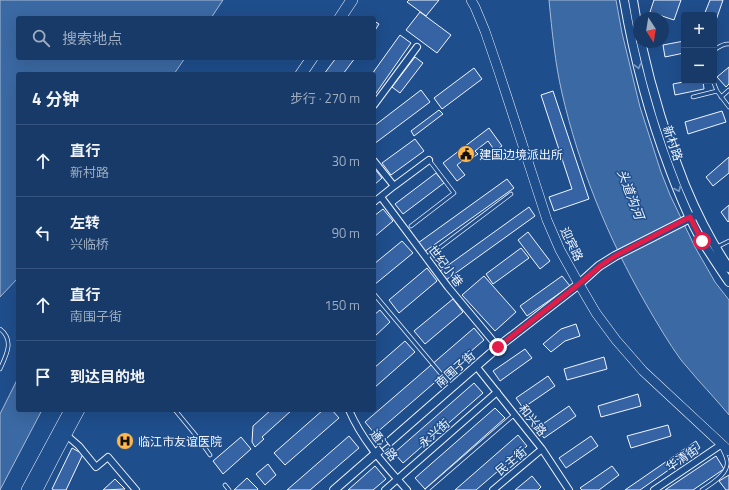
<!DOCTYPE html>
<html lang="zh">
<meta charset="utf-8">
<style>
body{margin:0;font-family:"Titillium Web","Noto Sans SC",sans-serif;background:#20416f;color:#f1f3f6}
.controls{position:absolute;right:12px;top:12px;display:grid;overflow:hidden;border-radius:4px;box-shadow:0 4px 16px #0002}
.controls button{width:36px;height:36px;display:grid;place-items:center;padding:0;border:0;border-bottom:1px solid #36547d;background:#173a69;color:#f1f3f6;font:20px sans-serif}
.compass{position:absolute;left:633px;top:12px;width:36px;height:36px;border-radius:50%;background:#173a69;box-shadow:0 4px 16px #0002;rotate:168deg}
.stop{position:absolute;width:12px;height:12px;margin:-9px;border:3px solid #e11d48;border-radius:50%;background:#fff}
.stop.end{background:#e11d48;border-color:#fff;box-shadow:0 1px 4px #0008}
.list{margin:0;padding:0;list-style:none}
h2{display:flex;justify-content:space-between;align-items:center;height:52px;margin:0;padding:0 16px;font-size:17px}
h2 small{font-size:13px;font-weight:400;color:#9eadc0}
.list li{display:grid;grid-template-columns:26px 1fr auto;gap:12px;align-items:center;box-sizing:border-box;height:72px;padding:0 16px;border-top:1px solid #36547d}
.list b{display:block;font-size:15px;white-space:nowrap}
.list p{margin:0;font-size:13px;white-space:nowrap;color:#9eadc0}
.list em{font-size:13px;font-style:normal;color:#9eadc0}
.icon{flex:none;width:22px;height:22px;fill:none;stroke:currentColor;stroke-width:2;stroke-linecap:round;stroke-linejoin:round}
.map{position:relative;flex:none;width:729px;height:490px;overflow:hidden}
.search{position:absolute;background:#173a69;box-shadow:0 4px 16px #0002;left:16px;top:16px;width:360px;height:44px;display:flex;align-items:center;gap:10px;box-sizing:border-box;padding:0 14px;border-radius:4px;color:#9eadc0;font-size:15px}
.panel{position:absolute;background:#173a69;box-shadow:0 4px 16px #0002;left:16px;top:72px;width:360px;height:340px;border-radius:4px}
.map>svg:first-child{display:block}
</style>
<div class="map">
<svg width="729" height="490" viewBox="0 0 729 490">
<rect width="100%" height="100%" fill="#1f4e8c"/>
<path fill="#3b69a3" stroke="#a8bbd7" d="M0 0H223L211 18H18V58H185L174 74H18V278L0 297Z
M549 0H616L622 33 640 107 661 172 670 195 695 247 715 282 729 300V415C719 403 709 392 699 381 693 374 687 367 681 360 668 342 657 323 646 304 608 238 579 167 562 93 555 63 552 31 549 0Z
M18 378V410H42L0 490V414Z"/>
<path fill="#3563a3" stroke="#f2f6ff" d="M409 0H439L426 16 407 2Z
M654 0H681L674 20 650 12Z
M710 0H723L714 26V15H704Z
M420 12 451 35 437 53 406 30Z
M374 21 379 24 374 32Z
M400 35 411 43 374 96V74H372Z
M684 41V53L665 57 663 45Z
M415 57 423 63 400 93 392 87Z
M336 58H355L343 74H324Z
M729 67V84L726 87 717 77Z
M474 68 482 79 442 109 434 98Z
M688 81H703L704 89 675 95 673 84Z
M421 90 430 102 374 144V126Z
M553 91 589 199 554 211 549 197 572 189 541 95Z
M439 110 443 114 414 136 411 131Z
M722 111 726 122 688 134 685 122Z
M489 128 502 146 495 151 488 141 475 151 478 154 472 158 470 155 457 165 465 175 457 181 443 163Z
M415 139 424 151 391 175 382 163Z
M729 157V173L713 186 706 177Z
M374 168 382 178 374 185Z
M436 173 444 183 403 214 395 204Z
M507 179 514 188 424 252 418 243Z
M729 205V221L728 222 721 212Z
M529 207 535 216 446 280 440 271Z
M383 209 393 221 374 237V216Z
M528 232 550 261 540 269 518 240Z
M402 241 413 253 374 285V264Z
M521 248 529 258 493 284 486 274Z
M427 268 437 281 399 313 389 300Z
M484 276 516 312 495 331 462 295Z
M562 276 570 286 527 316 520 306Z
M453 299 463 312 425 344 414 331Z
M380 310 390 322 374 337V315Z
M576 324 580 336 565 341 551 352 543 344 561 329Z
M474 328 484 340 375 434 365 422Z
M405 341 415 352 374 388V368Z
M525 349 532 358 500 381 493 371Z
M604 357 607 369 567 380 564 369Z
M548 376 555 386 523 408 516 398Z
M474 383 483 393 403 463 394 453Z
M638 394 641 406 601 417 598 406Z
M569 406 576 416 544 438 537 428Z
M495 408 505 418 425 489 415 478Z
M271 410H292L262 437 264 439 255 447 252 442 253 426Z
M323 410H332L339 418 285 465 274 453Z
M668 425 671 436 631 448 627 436Z
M518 435 527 446 476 490H455Z
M349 436 359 448 310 490H287Z
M591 436 598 446 566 468 559 458Z
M241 437 251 449 223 474 213 461Z
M696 441 700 448 640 490H625Z
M72 448 83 454 66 490H54L52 489Z
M716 456 724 469 693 490H665Z
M268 464 276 475 265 485 256 474Z
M375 466 386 479 373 490H348Z
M612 466 619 475 599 490H582L580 488Z
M729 475V490H726L719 481Z
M532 476 541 487 538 490H515Z
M247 478 258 489 257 490H234Z
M115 479 125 489 103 490Z"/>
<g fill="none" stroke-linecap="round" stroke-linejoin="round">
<g stroke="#f2f6ff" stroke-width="4.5">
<path id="lane" d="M714 50C719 47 723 43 729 44
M713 81 717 91 729 107
M693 97 717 91
M721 97 729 90
M411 226 454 193 429 160
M717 247 729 241
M426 258 511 194
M374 294 452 387
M0 329C15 340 6 356 0 369
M175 410 198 438 210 455
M225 485 229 490
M427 490 515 414
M702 490C710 485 726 475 727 465 728 461 725 454 723 450"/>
</g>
<g stroke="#f2f6ff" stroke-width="8">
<path id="street" d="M374 105 417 47
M374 161 394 186
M381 197 448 287 498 347
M374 202 394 186 429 160
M476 366 542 449 569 490
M349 410C363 442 384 464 407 490
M64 433 79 446 96 467 108 457 136 490
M385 490 497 392
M493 490 542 449
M654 490 722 444"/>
</g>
<g stroke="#f2f6ff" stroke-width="10">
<path id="secondary" d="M624 0C634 58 649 115 670 170 679 194 689 219 702 241 711 255 720 269 729 282
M633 0 639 35
M641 42C652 91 666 138 685 185 697 214 711 242 729 268
M334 490 498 347 579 284 599 266 615 256 698 214"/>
</g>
<g stroke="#f2f6ff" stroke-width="10">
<path id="primary" d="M471 0 475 7 485 31 498 69 547 220 560 250 579 284 596 313 616 340 643 371 729 451"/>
</g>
<g stroke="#f2f6ff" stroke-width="12">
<path id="highway" d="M340 18 352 0
M301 74 312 58
M27 490 70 410
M37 490 57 451 79 410"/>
</g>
<use href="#lane" stroke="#1f4e8c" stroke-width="3"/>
<use href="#street" stroke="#1f4e8c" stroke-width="6"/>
<use href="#secondary" stroke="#1f4e8c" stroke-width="8"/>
<use href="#primary" stroke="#1f4e8c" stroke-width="9"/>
<use href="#highway" stroke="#1f4e8c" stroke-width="11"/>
</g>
<defs><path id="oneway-chevron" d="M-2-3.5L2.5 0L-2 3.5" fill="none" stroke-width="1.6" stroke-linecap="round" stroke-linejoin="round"/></defs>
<g stroke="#7e9ac0">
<use href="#oneway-chevron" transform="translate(638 66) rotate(76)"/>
<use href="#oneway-chevron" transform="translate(678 189) rotate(67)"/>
</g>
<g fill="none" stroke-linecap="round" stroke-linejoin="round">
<path stroke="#e11d48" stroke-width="5" d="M498 347 579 284 600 266 615 256 690 217 702 241"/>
</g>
<defs>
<g id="civic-disc" transform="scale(0.9)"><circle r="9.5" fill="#ffb74d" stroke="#1f4e8c"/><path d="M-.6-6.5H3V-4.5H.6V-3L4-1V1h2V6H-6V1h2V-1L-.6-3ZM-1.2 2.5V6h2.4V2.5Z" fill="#111"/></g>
<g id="hospital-disc" transform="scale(0.9)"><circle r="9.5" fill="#ffb74d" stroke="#1f4e8c"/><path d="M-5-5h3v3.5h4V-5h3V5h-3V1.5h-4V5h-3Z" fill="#111"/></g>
</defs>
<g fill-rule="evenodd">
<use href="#civic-disc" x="466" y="154"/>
<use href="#hospital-disc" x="125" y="441"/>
</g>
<g text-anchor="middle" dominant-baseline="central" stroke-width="3" stroke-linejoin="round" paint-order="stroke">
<g font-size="12" fill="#f2f6ff" stroke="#1f4e8c">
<text transform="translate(673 143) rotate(71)">新村路</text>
<text transform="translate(572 244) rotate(64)">迎宾路</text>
<text transform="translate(446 266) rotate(52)">世纪小巷</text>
<text transform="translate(455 369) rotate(-41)">南围子街</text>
<text transform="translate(533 420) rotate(52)">和兴路</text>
<text transform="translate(434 433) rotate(-41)">永兴街</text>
<text transform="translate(384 445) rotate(52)">通江路</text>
<text transform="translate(682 458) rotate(-34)">华清街</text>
<text transform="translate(511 461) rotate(-40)">民主街</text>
</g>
<g font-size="12" fill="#f2f6ff" stroke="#1f4e8c" text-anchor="start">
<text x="479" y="154">建国边境派出所</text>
<text x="138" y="441">临江市友谊医院</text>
</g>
<g font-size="13" font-style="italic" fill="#f2f6ff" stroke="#1f4e8c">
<text transform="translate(631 194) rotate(69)">头道沟河</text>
</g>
</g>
</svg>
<div class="controls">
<button>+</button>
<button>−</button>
</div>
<svg class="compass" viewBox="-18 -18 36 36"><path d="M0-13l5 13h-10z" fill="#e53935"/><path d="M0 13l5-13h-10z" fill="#9eadc0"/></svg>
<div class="stop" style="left:702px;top:241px"></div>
<div class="stop end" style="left:498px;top:347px"></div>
<div class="search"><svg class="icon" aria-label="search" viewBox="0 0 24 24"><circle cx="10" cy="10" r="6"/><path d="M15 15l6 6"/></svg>搜索地点</div>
<section class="panel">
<h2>4 分钟<small>步行 · 270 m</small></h2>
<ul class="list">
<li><svg class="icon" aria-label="ahead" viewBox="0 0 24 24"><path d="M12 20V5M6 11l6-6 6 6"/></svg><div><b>直行</b><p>新村路</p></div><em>30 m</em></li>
<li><svg class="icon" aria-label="left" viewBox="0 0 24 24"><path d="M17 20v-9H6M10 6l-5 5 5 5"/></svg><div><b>左转</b><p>兴临桥</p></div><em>90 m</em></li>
<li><svg class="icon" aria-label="ahead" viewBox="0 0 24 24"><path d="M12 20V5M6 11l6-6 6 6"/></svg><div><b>直行</b><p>南围子街</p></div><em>150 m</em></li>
<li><svg class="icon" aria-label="arrive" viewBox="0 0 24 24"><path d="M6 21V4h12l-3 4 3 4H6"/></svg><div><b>到达目的地</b></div></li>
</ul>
</section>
</div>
